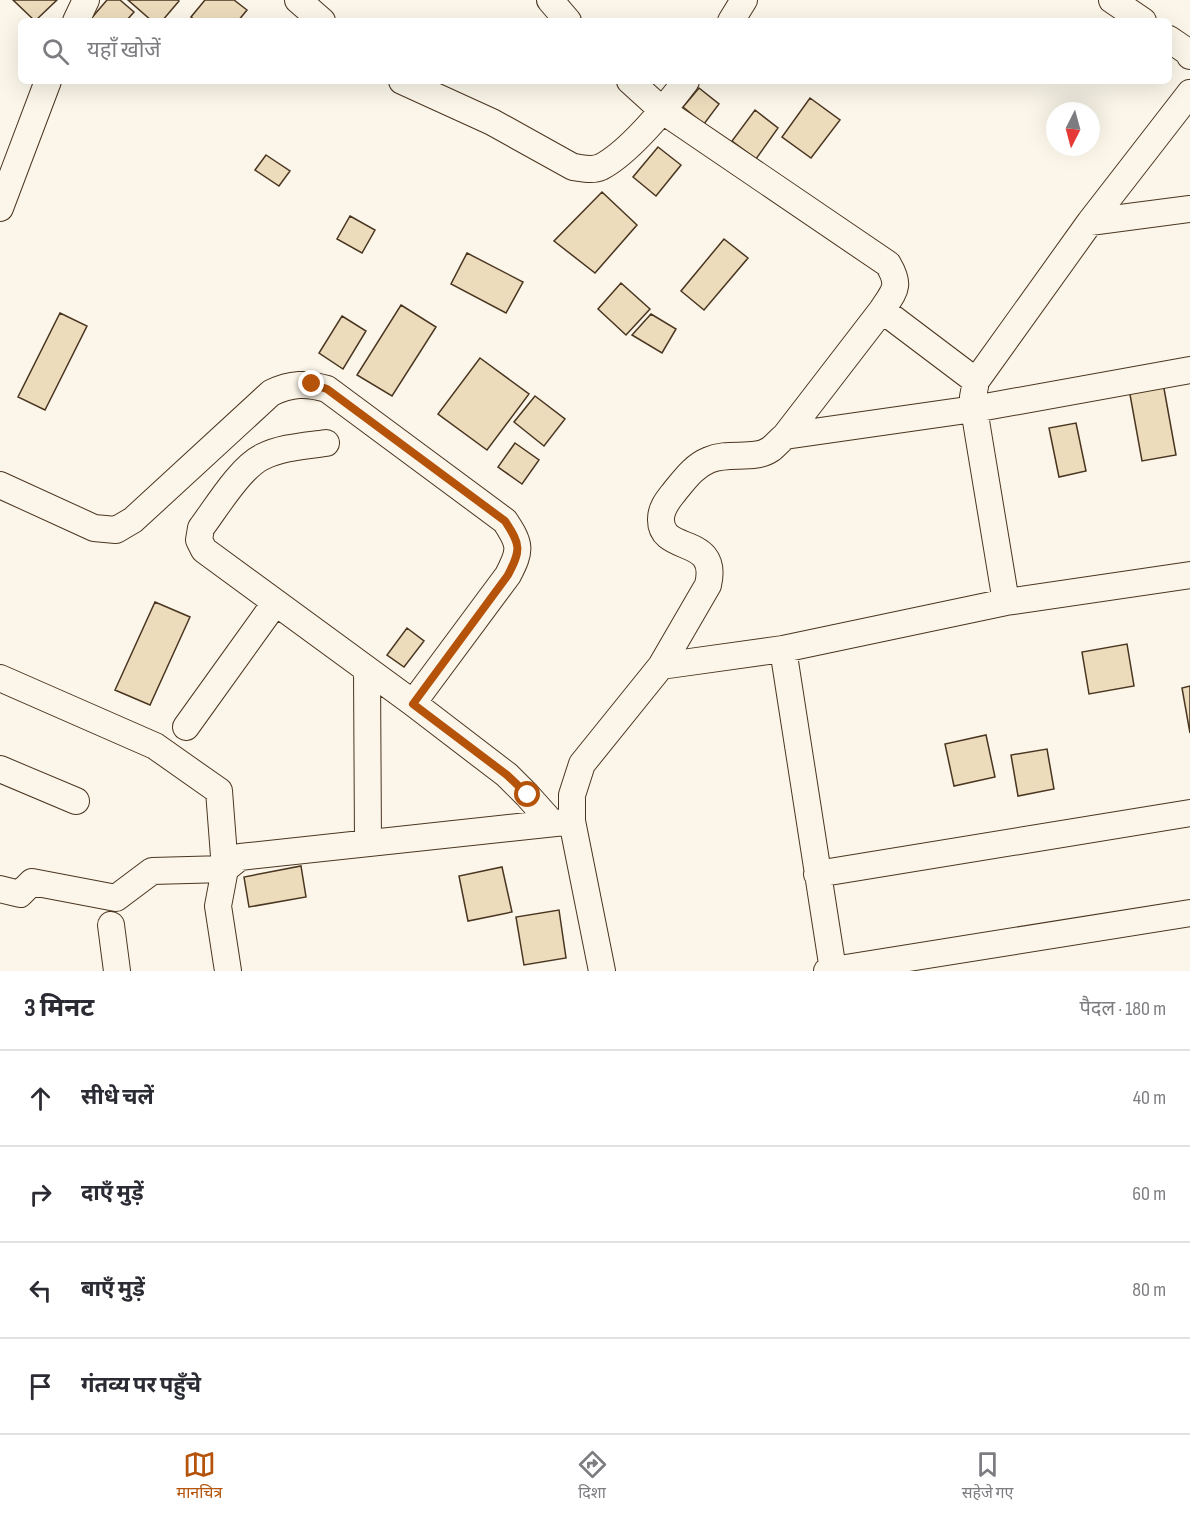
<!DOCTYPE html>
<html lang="hi">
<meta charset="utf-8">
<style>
body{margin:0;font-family:"Sofia Sans Condensed","Noto Sans Devanagari",sans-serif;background:#f2f2f3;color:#2b2b33}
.compass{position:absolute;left:1046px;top:102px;width:54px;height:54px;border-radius:50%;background:#fff;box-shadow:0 6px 24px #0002;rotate:186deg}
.stop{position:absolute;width:18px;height:18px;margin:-14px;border:4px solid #b45309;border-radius:50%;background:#fff}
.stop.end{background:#b45309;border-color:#fff;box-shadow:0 2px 6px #0008}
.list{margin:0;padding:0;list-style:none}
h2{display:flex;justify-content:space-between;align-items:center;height:78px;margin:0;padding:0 24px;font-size:26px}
h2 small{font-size:20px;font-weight:400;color:#7c7c81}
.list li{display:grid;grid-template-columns:39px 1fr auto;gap:18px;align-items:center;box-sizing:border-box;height:96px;padding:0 24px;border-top:2px solid #e1e1e2}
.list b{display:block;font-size:22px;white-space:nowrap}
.list em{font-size:20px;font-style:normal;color:#7c7c81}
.icon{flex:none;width:33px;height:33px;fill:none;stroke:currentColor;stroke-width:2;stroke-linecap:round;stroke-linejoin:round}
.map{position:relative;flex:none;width:1190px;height:971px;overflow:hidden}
.search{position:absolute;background:#fff;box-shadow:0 6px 24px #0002;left:18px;right:18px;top:18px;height:66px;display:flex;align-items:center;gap:15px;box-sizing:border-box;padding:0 21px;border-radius:9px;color:#7c7c81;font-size:22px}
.sheet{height:462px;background:#fff}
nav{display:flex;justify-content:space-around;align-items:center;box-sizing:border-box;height:84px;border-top:2px solid #e1e1e2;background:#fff;font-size:16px;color:#7c7c81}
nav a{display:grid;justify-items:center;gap:3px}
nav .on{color:#b45309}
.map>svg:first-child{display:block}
</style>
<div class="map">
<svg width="1190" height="971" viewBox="0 0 1190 971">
<rect width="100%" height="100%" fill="#fbf6e9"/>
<path fill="#ecdcbc" stroke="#4a3520" stroke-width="1.5" d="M13 0H57L35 21Z
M107 0H120L134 12 126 21H89Z
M128 0H178L179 1 162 21H152Z
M205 0H234L247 10 238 21H196L191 17Z
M699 88 719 104 704 124 683 107Z
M810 98 840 120 811 158 782 137Z
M755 110 778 128 756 159 732 141Z
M658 147 681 165 656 196 633 177Z
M266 155 290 171 279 186 255 170Z
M602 192 637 225 595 273 554 241Z
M350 216 375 230 362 253 337 239Z
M724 239 748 258 704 310 681 291Z
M467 253 523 282 506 313 451 284Z
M621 283 650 309 626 335 598 309Z
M401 305 436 327 392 396 357 375Z
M60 313 87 326 45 410 18 397Z
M651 314 676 329 662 353 632 335Z
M342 316 366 331 343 369 319 353Z
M480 358 529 394 487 450 438 414Z
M1163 383 1176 455 1142 461 1129 389Z
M535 396 565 419 544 446 514 422Z
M1076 423 1086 471 1059 477 1049 428Z
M515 443 539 460 522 484 498 467Z
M155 602 190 617 150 705 115 690Z
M407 628 424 641 404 667 387 655Z
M1127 644 1134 686 1089 694 1082 652Z
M1190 686V733L1182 688Z
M986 735 995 777 954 786 945 744Z
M1047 749 1054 789 1018 796 1011 755Z
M301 866 306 897 249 907 244 877Z
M502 867 512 912 468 921 459 876Z
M559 910 566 958 524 965 516 917Z"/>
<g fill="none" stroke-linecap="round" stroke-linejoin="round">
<g stroke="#4a3520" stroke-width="28">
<path id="minor" d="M298 0 322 21
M550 0 568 21
M1112 0 1143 21
M76 21 86 0
M731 21 744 0
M1169 39 1188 52 1190 56
M402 81 492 122 573 167C582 168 592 171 601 167 630 152 666 107 686 81
M0 208 48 81
M1090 222 1190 209
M882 310 976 381
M785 436 974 409 1190 370
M326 443C305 446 282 447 262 457 240 468 216 508 201 528L199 540 204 550 413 703 507 775 527 795 552 823
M0 485 94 528 116 530 133 520 271 393C291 383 307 383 327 389L505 521C521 545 521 550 508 575L413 703
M1006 602 974 409 973 397 976 381 1090 222 1190 93
M783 649 833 970
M661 666 783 649 1006 602 1190 575
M367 671 368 843
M0 678 155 746 219 791 225 869 152 871 116 898 32 882 20 894 0 889
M186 727 275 603
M0 769 76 801
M817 874 1190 813
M111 925 117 971
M228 971 218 906 225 869 240 857 565 822
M602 971 572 821V795L582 764 661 666 708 585C720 534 660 555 661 519 661 507 669 499 675 491 685 479 694 466 709 460 729 451 754 461 771 449 776 445 780 440 785 436L882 310C895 290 901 286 888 264L663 111 630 81
M827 971 1190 913"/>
</g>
<use href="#minor" stroke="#fbf6e9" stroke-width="26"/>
</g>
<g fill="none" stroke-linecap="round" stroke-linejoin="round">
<path stroke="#b45309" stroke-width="8" d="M312 384 327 389 505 521C521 545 521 550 508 575L413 704 507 775 528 795"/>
</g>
</svg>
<svg class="compass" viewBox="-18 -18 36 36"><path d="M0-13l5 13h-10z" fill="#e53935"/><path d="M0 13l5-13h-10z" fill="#7c7c81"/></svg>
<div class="stop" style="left:528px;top:795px"></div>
<div class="stop end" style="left:312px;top:384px"></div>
<div class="search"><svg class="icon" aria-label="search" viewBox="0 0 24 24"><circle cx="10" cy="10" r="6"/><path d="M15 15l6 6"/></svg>यहाँ खोजें</div>
</div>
<section class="sheet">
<h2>3 मिनट<small>पैदल · 180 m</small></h2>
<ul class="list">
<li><svg class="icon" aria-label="ahead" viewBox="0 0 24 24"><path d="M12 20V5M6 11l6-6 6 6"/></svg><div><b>सीधे चलें</b></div><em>40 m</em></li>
<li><svg class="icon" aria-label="right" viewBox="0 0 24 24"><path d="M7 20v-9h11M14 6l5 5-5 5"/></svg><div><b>दाएँ मुड़ें</b></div><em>60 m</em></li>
<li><svg class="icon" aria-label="left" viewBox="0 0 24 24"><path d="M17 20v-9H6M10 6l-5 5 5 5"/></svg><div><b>बाएँ मुड़ें</b></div><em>80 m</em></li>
<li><svg class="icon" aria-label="arrive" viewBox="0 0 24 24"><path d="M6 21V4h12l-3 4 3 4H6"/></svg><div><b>गंतव्य पर पहुँचे</b></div></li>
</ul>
</section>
<nav>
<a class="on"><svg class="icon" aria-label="map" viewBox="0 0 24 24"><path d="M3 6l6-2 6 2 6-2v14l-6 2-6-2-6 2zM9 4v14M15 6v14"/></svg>मानचित्र</a>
<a><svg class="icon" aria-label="directions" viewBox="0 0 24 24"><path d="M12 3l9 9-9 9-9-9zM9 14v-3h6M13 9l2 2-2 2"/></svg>दिशा</a>
<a><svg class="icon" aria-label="saved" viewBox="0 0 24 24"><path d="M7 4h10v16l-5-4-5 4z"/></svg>सहेजे गए</a>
</nav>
